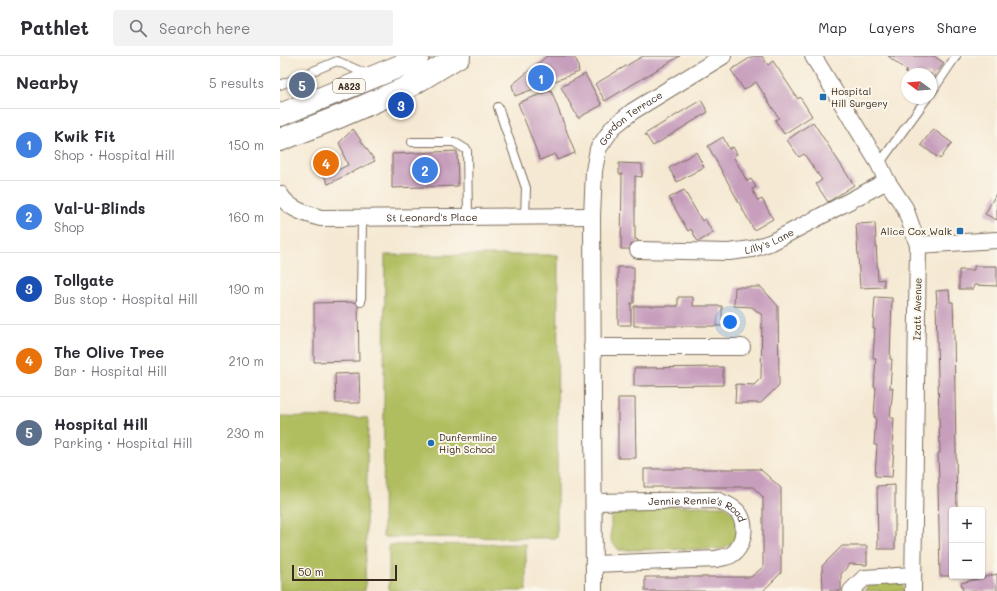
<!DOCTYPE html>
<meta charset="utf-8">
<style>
body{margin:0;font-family:Mali,sans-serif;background:#f2f2f3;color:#2b2b33}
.controls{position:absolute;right:12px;bottom:12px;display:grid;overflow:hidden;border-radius:4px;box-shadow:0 1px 3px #0004}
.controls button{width:36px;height:36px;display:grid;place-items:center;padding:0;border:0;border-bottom:1px solid #e1e1e2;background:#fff;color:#2b2b33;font:20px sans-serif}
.compass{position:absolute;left:621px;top:12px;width:36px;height:36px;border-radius:50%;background:#fff;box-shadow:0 1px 3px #0004;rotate:286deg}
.scale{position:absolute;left:12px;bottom:10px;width:105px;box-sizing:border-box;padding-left:4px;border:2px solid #3b2a1e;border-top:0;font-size:11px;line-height:14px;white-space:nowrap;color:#3b2a1e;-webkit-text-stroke:3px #fbf7ec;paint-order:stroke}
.you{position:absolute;left:450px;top:266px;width:14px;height:14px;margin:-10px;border:3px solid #fff;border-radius:50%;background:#1a73e8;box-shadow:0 0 0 6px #1a73e833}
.badge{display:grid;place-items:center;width:26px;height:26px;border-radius:50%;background:#1f6fb2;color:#fff;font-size:13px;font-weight:700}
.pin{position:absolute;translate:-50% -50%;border:2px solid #fff;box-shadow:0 1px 4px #0006}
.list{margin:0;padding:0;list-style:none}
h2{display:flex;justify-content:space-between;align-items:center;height:52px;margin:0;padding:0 16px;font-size:17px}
h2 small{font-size:13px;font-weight:400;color:#7c7c81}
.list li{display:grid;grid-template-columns:26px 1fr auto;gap:12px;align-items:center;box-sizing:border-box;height:72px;padding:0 16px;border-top:1px solid #e1e1e2}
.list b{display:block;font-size:15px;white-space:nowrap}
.list p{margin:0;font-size:13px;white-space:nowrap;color:#7c7c81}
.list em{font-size:13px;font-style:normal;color:#7c7c81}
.icon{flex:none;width:22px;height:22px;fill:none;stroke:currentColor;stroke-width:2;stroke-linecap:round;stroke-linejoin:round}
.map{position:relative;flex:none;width:717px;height:535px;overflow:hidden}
header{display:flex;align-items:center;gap:24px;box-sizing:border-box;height:56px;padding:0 20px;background:#fff;border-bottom:1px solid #e1e1e2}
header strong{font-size:19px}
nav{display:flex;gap:22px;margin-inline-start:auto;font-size:14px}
.search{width:280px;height:36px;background:#f2f2f3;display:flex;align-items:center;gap:10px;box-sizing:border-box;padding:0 14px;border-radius:4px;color:#7c7c81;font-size:15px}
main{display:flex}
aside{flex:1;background:#fff}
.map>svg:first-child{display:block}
</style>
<header>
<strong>Pathlet</strong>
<div class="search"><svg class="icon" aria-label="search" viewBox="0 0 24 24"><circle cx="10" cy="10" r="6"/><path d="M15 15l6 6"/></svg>Search here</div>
<nav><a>Map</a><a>Layers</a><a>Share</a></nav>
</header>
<main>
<aside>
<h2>Nearby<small>5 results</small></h2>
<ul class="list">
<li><span class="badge" style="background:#3f7fe0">1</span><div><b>Kwik Fit</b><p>Shop · Hospital Hill</p></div><em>150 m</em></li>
<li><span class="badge" style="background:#3f7fe0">2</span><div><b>Val-U-Blinds</b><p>Shop</p></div><em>160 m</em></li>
<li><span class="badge" style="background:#1a4fb4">3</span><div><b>Tollgate</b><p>Bus stop · Hospital Hill</p></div><em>190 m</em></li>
<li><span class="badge" style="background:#e8710a">4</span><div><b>The Olive Tree</b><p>Bar · Hospital Hill</p></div><em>210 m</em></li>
<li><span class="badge" style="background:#5c6f8a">5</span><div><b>Hospital Hill</b><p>Parking · Hospital Hill</p></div><em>230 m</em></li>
</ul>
</aside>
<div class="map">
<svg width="717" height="535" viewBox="0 0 717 535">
<rect width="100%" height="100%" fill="#fbf7ec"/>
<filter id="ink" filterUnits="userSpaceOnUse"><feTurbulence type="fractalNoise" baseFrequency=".025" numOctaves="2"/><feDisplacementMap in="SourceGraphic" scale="8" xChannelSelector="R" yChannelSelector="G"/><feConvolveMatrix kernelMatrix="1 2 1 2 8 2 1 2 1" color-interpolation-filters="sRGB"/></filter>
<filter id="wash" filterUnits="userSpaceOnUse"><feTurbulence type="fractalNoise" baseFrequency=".012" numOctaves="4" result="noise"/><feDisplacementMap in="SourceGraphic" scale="16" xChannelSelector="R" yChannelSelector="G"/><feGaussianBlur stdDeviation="0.9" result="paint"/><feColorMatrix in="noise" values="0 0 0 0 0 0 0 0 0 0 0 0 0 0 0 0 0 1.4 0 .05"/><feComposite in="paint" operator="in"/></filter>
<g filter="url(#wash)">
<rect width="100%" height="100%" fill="#f5e9d3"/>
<path fill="#b1be5f" stroke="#76743e" d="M105 199H278L277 482 103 481Z
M0 360 88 362 85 535H0Z
M445 450 458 462 457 485 442 493 339 494 331 485V461L341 451Z
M246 488V535H109V489Z
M618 525 625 532V535H585L592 526Z"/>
<g id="blocks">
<path fill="#c79fbd" d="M267 0H292L297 5 299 16 235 40 232 29Z
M363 0H400L325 45 315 28Z
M473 0H482L488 9 493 5 518 43 520 41 532 60 504 78 495 64 499 62 476 26 464 34 451 14Z
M608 0H654L664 7 651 24V18H626L625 17 627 15Z
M305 18 322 49 298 62 281 31Z
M271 34 295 97 277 104 275 98 260 104 238 47Z
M421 44 428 56 373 90 365 78Z
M533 66 574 129 548 146 536 128 542 124 524 98 519 101 507 84Z
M73 73 95 105 48 128 42 115 51 109 54 116 68 109 63 98 64 97 59 87Z
M653 73 672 87 660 103 641 89Z
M443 81 449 93 453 91 457 98 453 100 467 125 471 123 476 131 472 133 478 145 482 143 493 163 474 174 428 90Z
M177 95 178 130 112 132V98Z
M416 96 424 111 397 126 389 112Z
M339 107 362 108V121L355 120V183L358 184V193H341L342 118H339Z
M404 134 422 165 425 163 433 177 418 186 411 173 408 175 389 142Z
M717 136V164L705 158Z
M595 167 598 224 604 223V231L580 232 576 168Z
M694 210H717V230L694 229 693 233H679V214H694Z
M338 211H354V247H351V269H338Z
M455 231H481L498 250 499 329 481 347H455L456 328 474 329 481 322 482 259 472 251 454 250Z
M669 234 670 246H673L674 277 677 454H672V520H660L658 427H659L658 397H660L656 247H657L656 235Z
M398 241H413V250H442V270H354V250H398Z
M595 241 612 242 610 303H612L610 332H613L610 362H614L612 390H614L612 421 595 420 597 389H594L596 361H594L596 331H594L596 302H593L595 272H593Z
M78 246 79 305 34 306V247Z
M443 311V329L354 330V312Z
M79 317 80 347H56L55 318Z
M338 342H355L356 402H338Z
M364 413H480L501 432V517L483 535H365V521H471L483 511V441L473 431H364Z
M615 429V493H598L597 430Z
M562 490H587V509L570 508 561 518V535H543L542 510Z
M717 518V535H683L681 527Z"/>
</g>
</g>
<g filter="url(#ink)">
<use href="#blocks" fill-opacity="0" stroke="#7c6d5d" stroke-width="1"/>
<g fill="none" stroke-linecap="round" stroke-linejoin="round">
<g stroke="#7c6d5d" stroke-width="10">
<path id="lane" d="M0 29 57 5 89 19
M651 37 676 0
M218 51 246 132 245 160
M132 86H174L187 94 188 161
M599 108 647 42
M81 246 82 162"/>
</g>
<g stroke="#7c6d5d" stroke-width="18">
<g id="street">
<path d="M533 0 599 108 607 125 625 152 638 189 633 535"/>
<path id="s1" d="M0 138C8 153 26 158 41 162L312 160"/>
<path d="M638 189 717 184"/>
<path id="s2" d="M358 194 449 196 472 193 492 186 607 125"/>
<path d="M312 291H462"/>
<path id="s3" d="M314 446 436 444C444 447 455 451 460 459 467 471 463 492 451 499 447 501 440 502 436 503L314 508"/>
<path id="s4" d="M314 535 312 160 314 115 318 93 333 71 353 55 443 0"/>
<path d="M571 535 584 522 633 519"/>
</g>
</g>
<g stroke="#7c6d5d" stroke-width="24">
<path id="primary" d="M0 59 120 10 138 0
M0 84 61 60 128 31 179 0"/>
</g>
<use href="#lane" stroke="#fff" stroke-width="8"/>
<use href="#street" stroke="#fff" stroke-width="16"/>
<use href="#primary" stroke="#fff" stroke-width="22"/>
</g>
</g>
<g fill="#1f6fb2" stroke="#fbf7ec" stroke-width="1.5">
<rect x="539" y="37" width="8" height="8" rx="2"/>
<rect x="676" y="171" width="8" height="8" rx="2"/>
<circle cx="151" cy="387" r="4"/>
</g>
<g text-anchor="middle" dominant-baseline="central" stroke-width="4" stroke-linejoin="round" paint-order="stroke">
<rect fill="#fbf7ec" stroke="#75685c" stroke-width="1" x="53" y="23" width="32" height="14" rx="3"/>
<g font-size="9" font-weight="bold" fill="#3b2a1e">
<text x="69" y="30">A823</text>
</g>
<g font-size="10" fill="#3b2a1e" stroke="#fbf7ec" text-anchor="start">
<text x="551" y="35">Hospital<tspan x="551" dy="12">Hill Surgery</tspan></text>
<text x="672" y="175" text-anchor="end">Alice Cox Walk</text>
<text x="159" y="381">Dunfermline<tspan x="159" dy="12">High School</tspan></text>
</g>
<g font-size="10" fill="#3b2a1e" stroke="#fbf7ec">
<text stroke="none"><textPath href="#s4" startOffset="488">Gordon Terrace</textPath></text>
<text stroke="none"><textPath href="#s1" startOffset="160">St Leonard's Place</textPath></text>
<text stroke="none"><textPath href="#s2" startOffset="133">Lilly's Lane</textPath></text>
<text transform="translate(637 253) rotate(-89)">Izatt Avenue</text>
<text stroke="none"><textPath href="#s3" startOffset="106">Jennie Rennie's Road</textPath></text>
</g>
</g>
</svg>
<div class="controls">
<button>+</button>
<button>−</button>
</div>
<svg class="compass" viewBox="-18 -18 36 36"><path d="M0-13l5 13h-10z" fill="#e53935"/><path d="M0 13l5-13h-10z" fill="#7c7c81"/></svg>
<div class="scale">50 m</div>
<div class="you"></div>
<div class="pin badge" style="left:261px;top:22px;background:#3f7fe0">1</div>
<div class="pin badge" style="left:145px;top:114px;background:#3f7fe0">2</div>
<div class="pin badge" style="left:121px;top:49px;background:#1a4fb4">3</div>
<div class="pin badge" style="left:46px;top:107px;background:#e8710a">4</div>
<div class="pin badge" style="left:22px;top:29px;background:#5c6f8a">5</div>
</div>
</main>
